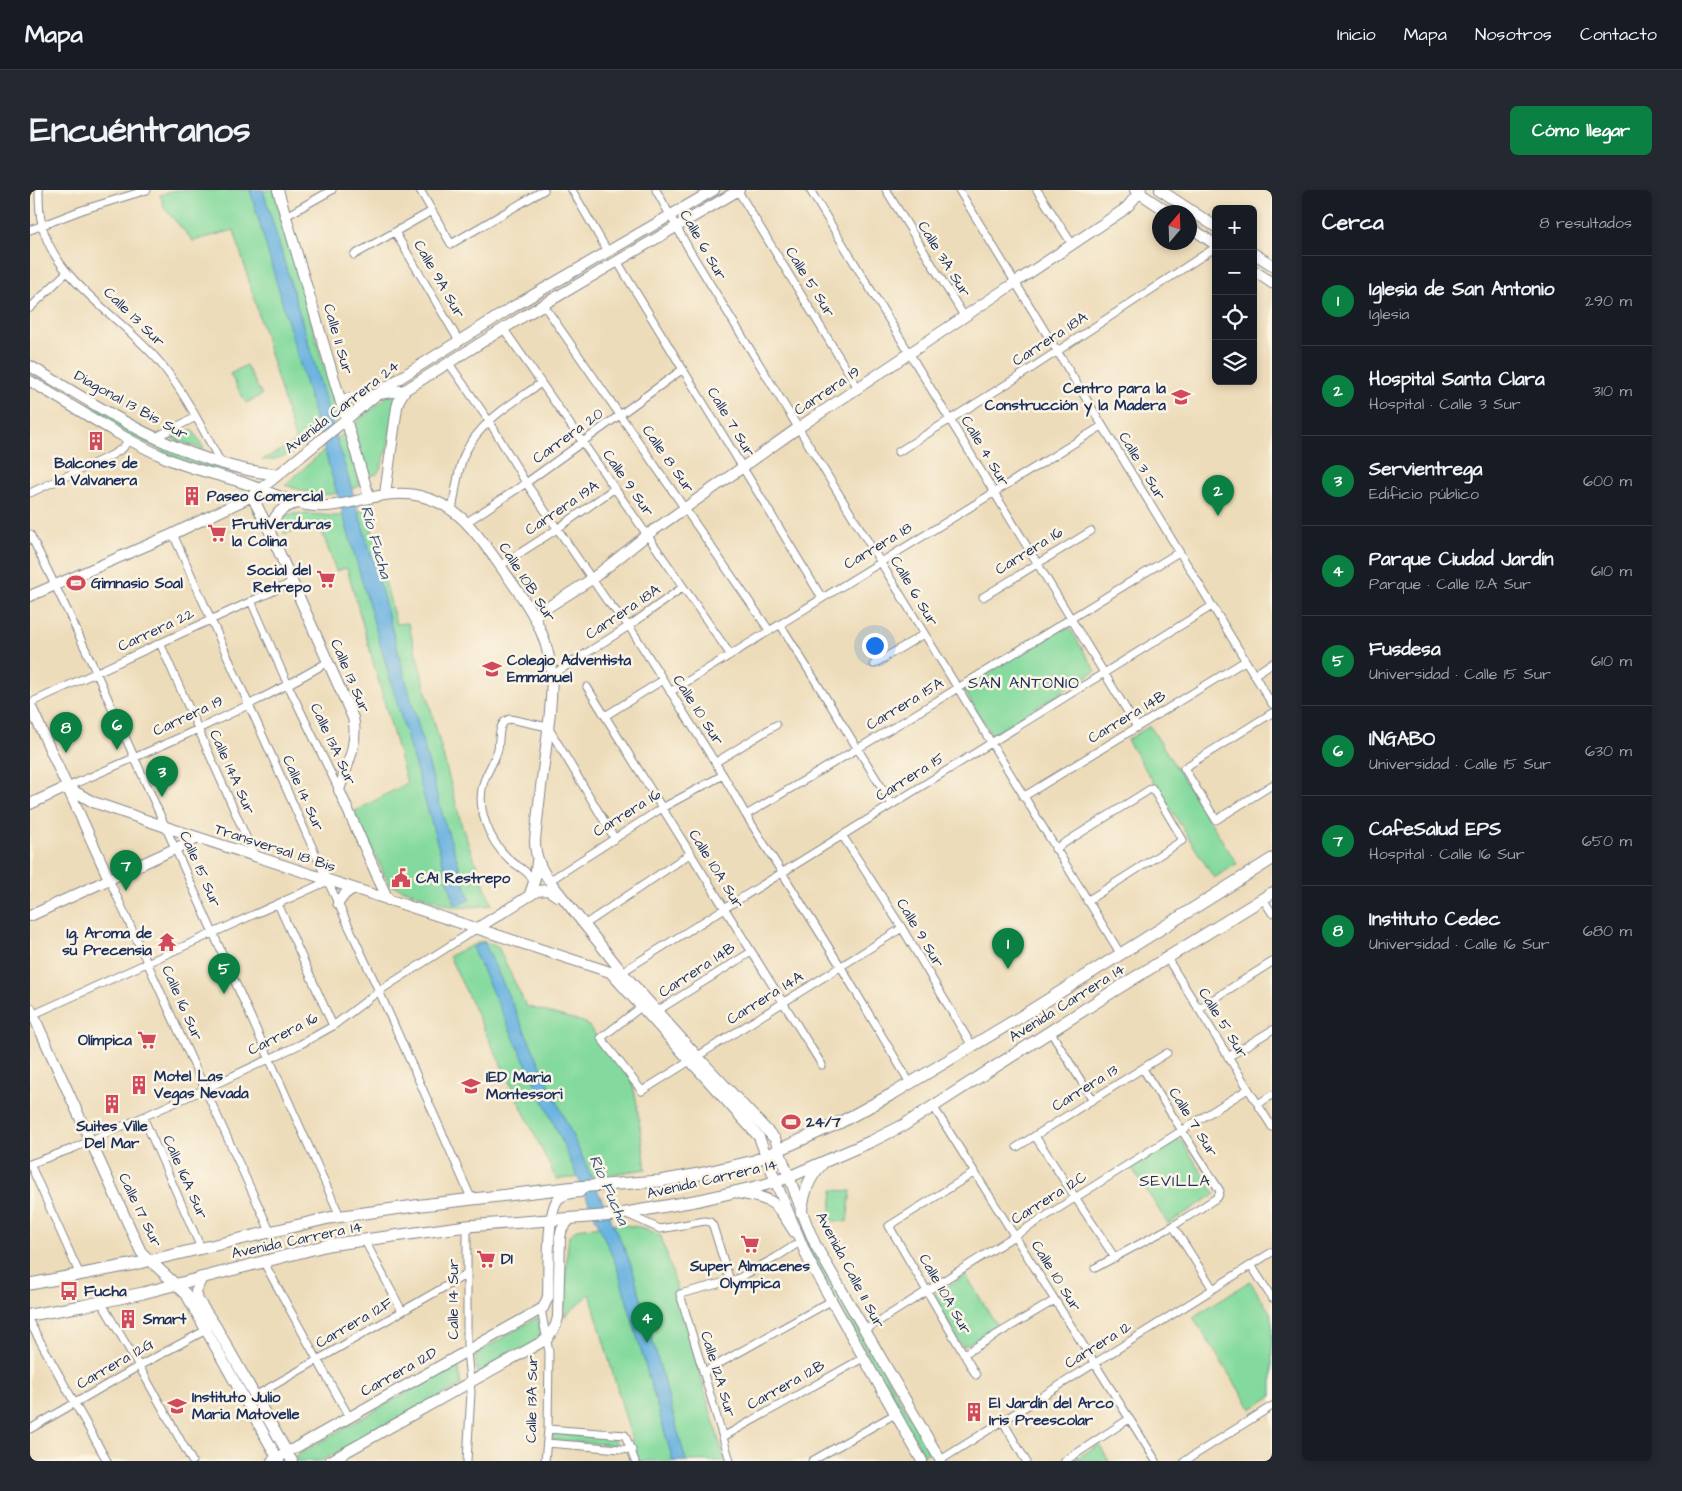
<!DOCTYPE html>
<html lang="es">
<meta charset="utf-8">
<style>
body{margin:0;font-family:"Architects Daughter",sans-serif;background:#242831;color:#f1f3f6}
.controls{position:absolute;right:15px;top:15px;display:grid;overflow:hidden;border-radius:8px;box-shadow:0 2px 8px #0003}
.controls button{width:45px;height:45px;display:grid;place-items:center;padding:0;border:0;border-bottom:1px solid #363941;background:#171b24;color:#f1f3f6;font:25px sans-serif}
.compass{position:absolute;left:1122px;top:15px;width:45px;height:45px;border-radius:50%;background:#171b24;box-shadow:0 2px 8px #0003;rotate:19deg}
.you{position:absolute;left:844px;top:455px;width:18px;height:18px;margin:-12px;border:4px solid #fff;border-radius:50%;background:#1a73e8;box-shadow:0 0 0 8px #1a73e833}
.badge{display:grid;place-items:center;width:32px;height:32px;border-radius:50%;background:#0b8043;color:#fff;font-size:16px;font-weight:700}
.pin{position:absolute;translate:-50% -41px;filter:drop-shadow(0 1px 2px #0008)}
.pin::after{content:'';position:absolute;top:26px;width:18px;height:15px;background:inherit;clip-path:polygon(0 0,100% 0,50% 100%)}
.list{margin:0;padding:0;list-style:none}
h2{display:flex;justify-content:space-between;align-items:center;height:65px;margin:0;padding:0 20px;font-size:21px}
h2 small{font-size:16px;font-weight:400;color:#9ea1a6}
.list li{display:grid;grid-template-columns:32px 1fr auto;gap:15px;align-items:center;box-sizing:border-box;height:90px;padding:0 20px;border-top:1px solid #363941}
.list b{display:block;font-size:19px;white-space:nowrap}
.list p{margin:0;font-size:16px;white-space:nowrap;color:#9ea1a6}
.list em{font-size:16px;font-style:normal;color:#9ea1a6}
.icon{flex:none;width:28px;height:28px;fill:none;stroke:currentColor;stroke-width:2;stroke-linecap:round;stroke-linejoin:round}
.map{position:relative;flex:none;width:1242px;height:1271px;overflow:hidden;border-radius:8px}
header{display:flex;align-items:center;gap:30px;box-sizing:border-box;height:70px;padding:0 25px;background:#171b24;border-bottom:1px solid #363941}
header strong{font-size:24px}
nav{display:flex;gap:28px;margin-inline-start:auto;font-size:18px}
.intro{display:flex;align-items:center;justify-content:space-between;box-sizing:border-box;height:120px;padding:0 30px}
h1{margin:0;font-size:35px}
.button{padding:12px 22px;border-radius:8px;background:#0b8043;color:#fff;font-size:18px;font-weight:700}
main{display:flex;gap:30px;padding:0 30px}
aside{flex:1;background:#171b24;border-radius:8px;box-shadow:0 2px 8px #0003}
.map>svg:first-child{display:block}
</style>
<header>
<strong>Mapa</strong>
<nav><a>Inicio</a><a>Mapa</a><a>Nosotros</a><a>Contacto</a></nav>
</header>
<div class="intro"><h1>Encuéntranos</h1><a class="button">Cómo llegar</a></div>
<main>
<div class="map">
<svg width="1242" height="1271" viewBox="0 0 1242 1271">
<rect width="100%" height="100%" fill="#fcf5e5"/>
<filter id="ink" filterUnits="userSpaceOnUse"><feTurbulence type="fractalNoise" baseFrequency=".02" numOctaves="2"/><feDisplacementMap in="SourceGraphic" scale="10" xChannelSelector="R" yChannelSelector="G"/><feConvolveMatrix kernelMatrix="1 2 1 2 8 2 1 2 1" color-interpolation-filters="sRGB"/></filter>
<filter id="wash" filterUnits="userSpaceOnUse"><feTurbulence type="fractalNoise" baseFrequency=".0096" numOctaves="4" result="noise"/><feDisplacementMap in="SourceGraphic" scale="20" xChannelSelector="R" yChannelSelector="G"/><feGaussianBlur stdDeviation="1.12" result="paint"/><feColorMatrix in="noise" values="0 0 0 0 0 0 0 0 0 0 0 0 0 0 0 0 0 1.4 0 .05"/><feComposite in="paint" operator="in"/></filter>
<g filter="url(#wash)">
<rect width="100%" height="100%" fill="#eddcb9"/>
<path fill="#84da9e" stroke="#50847e" d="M144 0H244L308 226C286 243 262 272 232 270L266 252 204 40 163 51 135 19 130 5Z
M216 175 232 205 216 213 200 184Z
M369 197C364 219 359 266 347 284L344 285 337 283 323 235Z
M45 207 204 281 203 285 152 271 93 241 42 212Z
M162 239 175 260 141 248Z
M314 243 330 296C298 309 286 306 255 295Z
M337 319 366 434 378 433 433 640 462 715 427 718 360 695 324 622 377 593 317 378 306 381 289 333 255 344C231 313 295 327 307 326 317 325 327 322 337 319Z
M1037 434 1066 481 962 545 933 499Z
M1120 536 1207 674 1184 688 1097 550Z
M452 751 468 757 496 816 556 833 601 888 606 909 616 979 568 986 526 989 419 766Z
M1150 948 1185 1004 1138 1034 1102 978Z
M803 1000 821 1001 817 1032 800 1030Z
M761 1006 781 1056 900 1262 894 1265 776 1057 757 1007Z
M588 1034 615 1038 631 1046 649 1104 647 1105 695 1271H608L560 1104 534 1127 537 1064 539 1046 547 1039Z
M936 1085 967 1136 933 1157 902 1106Z
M1220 1091 1242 1126V1206L1221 1219 1163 1127Z
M508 1127 511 1150 448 1186 445 1164Z
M428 1173 431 1195 291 1271H266L264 1267Z
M525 1243 579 1248 584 1250 587 1255 524 1250 521 1246Z
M1069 1255 1079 1271H1042Z"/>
<path fill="#69b2e1" stroke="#4270a0" d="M220 0H233L348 388 414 630 440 710 425 715Z
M454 752 598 1067 604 1084 656 1271H643L587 1077 530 947 442 758Z"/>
</g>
<g filter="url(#ink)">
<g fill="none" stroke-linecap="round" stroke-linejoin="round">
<g stroke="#84868c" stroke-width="9">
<path id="street" d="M9 0C9 11 9 23 12 34 23 90 97 131 132 175 156 205 173 240 191 273
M390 0 421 54 514 0
M542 0 578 62
M626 0 660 61 1090 763
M780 0 1107 537
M856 0 934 126
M929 0 1242 514
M1007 0 1042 54
M708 1 828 198
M256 26 302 0
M0 40 52 20 117 0
M365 42 429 151
M324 65 402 21
M587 71 792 408
M513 114 739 440
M0 118 36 83
M473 138 700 464
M418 172 459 231 496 293 577 411 599 436 613 458 693 585 716 625 811 777 880 893
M124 248 166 227
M868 262 988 187 1186 57
M0 303 82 265 93 258 99 249
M422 320C426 301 427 280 435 263 450 231 483 213 511 193
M437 332 496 293 653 179
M0 344 39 424 66 482 310 1026
M143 344 292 679 349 801 442 1010
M470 376 527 339 585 298
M953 407 1061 341
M221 411 258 495 309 600
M750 434 862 614
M130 453 225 667
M844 474 894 444
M522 485 599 436 653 397
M1224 485 1242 473
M557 497 792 875
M640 502 1072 236
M0 513 263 392
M1242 523 1154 578 1186 630 1242 595
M575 526 633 490
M686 572 746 535
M37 597C125 559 216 520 298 472
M993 607 1215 471
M716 625 879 528 1149 362
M812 645 872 738 942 856
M1025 659 1122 598 1153 650 1057 711
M79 689 240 1041
M519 691 632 618 693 585
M503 692C500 681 487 677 479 669 459 651 445 617 454 591 458 580 465 570 468 559 470 549 467 532 480 529L518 537 585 649
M1233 709 1242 723
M248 714 303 836
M554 735 661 663
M1137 768 1242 937
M592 782 1182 416
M611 817 571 848 612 901 872 738
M1168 819 1242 772
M627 821 721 762
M0 826 298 691
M1020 841 1063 910
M1198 867 1242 840
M1228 914 1242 905
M903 916 1126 1271
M113 927 171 1058
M1005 946 1085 1068
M987 957 1137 863
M0 974 44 958 175 899 271 854 303 836 349 801 446 739
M0 974 50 1085
M945 982 859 1036 946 1185
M597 1024 630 1039 675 1031 680 1032 683 1036 700 1091
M437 1036V1161L441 1202 437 1271
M1143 1036 1183 1099
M334 1049 372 1121
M233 1071 319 1227
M1221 1075 1242 1108
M1065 1078 1143 1036 1188 1007 1190 1001 1113 879
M71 1112 109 1176 162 1271
M511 1119 519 1162 518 1239 515 1271
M0 1133 77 1271
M835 1140 1218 899
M934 1164 1025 1110
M674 1182 801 1111
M225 1206 437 1084
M972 1230 996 1271
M0 1239 109 1176 178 1139
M518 1239 595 1245 605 1271
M693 1247 833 1168
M517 1253 602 1260
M700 1271 650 1104 707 1089 745 1068 770 1052
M782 1271 865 1224
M909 1271 1242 1062
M1035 1271 1099 1229
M1155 1271 1242 1216"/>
</g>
<g stroke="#84868c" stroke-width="12">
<path id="secondary" d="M248 0 339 307
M1105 0 1138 22
M1130 0 1186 37
M1160 37 1186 55
M1223 63 1242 75
M1223 80 1242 93
M0 176C65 214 127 257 201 276 217 280 233 284 250 284
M0 191C45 217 89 247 136 268 160 279 186 284 211 292 232 299 254 310 277 315 316 322 350 296 390 306 427 315 443 339 464 367 481 392 501 416 512 444 527 481 521 511 517 549 513 583 508 617 505 651 505 668 512 682 522 694L592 782 667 866 745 949 777 1035 786 1056 911 1271
M310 210 375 200
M355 304 367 217 369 210 375 200 494 126 709 0
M222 306 240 342 323 528C329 552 316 578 309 600L358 710
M240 342C243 325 252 316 268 313
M0 406 143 344 222 306 346 205 370 188 486 115 684 0
M504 426 562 389 617 345 768 238 1092 21 1098 16 1111 0
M0 515 79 689
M0 614 37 597 63 612 136 637 580 782H592
M500 704 505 689 507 671
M308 713 315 704 322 699
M0 726 168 648
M446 739 507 701 518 700 527 706
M580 782 729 947 749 1000 778 1069 892 1271
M0 818 111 1062 156 1104 249 1271
M172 1087 166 1101 168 1110 185 1135 262 1271
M242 1271 513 1118 518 1107C519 1086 516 1024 528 1009 534 1003 542 1003 550 1002
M300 1271 517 1149 526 1135 528 1127 530 1047 532 1039 540 1029"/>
</g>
<g stroke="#84868c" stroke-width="13">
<path id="primary" d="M710 1003C746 1009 746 1013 765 1042
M771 1022C774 1003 778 988 792 974
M0 1094 105 1074 299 1028 392 1015 546 997 630 991 669 984 724 971 811 932 864 903 992 826 1242 669
M0 1125 52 1116 113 1103 298 1055 437 1036 585 1025 670 1010 734 995 759 987 842 951 874 935 1085 800 1242 703"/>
</g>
<use href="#street" stroke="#fff" stroke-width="7"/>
<use href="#secondary" stroke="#fff" stroke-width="10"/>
<use href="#primary" stroke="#fff" stroke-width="11"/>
</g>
</g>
<defs>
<g id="university-bare" transform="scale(1.5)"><path d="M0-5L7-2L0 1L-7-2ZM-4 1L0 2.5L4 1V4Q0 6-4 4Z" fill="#d1495b" stroke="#fcf5e5" stroke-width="2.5" paint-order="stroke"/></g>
<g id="building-bare" transform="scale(1.5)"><path d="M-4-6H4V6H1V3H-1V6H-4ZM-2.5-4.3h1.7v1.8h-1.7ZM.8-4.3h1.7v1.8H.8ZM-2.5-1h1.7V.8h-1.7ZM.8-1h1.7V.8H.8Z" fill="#d1495b" stroke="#fcf5e5" stroke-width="2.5" paint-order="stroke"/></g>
<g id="supermarket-bare" transform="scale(1.5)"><path d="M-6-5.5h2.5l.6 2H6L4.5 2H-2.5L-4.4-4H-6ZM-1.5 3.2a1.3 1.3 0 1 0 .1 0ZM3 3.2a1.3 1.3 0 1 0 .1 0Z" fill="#d1495b" stroke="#fcf5e5" stroke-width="2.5" paint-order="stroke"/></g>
<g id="stadium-bare" transform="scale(1.5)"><path d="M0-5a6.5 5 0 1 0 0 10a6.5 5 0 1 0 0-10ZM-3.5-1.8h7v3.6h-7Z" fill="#d1495b" stroke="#fcf5e5" stroke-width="2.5" paint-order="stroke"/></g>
<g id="civic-bare" transform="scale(1.5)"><path d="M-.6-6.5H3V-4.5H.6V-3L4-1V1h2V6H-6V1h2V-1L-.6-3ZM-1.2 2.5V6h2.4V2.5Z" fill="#d1495b" stroke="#fcf5e5" stroke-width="2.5" paint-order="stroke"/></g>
<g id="temple-bare" transform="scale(1.5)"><path d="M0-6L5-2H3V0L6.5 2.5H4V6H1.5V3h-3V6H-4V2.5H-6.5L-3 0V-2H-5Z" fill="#d1495b" stroke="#fcf5e5" stroke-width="2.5" paint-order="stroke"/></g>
<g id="school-bare" transform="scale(1.5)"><path d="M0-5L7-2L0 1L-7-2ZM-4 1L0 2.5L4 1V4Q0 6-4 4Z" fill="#d1495b" stroke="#fcf5e5" stroke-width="2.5" paint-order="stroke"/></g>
<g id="bus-bare" transform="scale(1.5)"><path d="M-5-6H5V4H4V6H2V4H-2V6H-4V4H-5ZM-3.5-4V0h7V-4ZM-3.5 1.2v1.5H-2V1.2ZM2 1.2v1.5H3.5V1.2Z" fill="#d1495b" stroke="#fcf5e5" stroke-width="2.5" paint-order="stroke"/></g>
</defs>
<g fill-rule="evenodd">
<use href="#university-bare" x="1151" y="207"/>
<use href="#building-bare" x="66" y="251"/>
<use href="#building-bare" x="162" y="306"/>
<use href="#supermarket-bare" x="187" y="343"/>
<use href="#supermarket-bare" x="296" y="389"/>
<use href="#stadium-bare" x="46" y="393"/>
<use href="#university-bare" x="462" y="479"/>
<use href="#civic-bare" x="371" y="688"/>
<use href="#temple-bare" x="137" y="752"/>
<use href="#supermarket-bare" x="117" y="850"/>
<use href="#building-bare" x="109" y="895"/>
<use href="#school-bare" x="441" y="896"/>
<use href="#building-bare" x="82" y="914"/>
<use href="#stadium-bare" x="761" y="932"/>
<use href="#supermarket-bare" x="720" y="1054"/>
<use href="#supermarket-bare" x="456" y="1069"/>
<use href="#bus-bare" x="39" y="1101"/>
<use href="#building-bare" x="98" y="1129"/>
<use href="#school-bare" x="147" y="1216"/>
<use href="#building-bare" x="944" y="1222"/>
</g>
<g text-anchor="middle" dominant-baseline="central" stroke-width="5" stroke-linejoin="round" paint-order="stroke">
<g font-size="15" fill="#1b2f5e" stroke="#fcf5e5">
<text transform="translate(673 55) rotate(60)">Calle 6 Sur</text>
<text transform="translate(914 69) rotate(58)">Calle 3A Sur</text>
<text transform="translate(409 89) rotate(60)">Calle 9A Sur</text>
<text transform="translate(780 92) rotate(58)">Calle 5 Sur</text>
<text transform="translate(104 127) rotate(44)">Calle 13 Sur</text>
<text transform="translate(308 149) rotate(74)">Calle 11 Sur</text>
<text transform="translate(1020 149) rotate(-33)">Carrera 18A</text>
<text transform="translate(797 201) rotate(-34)">Carrera 19</text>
<text transform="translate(101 215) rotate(29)">Diagonal 13 Bis Sur</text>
<text transform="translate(312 217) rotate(-38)">Avenida Carrera 24</text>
<text transform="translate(701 232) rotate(59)">Calle 7 Sur</text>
<text transform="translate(538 246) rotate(-36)">Carrera 20</text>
<text transform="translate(955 261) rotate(59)">Calle 4 Sur</text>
<text transform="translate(638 269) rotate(55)">Calle 8 Sur</text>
<text transform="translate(1112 276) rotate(59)">Calle 3 Sur</text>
<text transform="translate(598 293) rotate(55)">Calle 9 Sur</text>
<text transform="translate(532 318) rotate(-34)">Carrera 19A</text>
<text transform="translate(848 356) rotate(-31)">Carrera 18</text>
<text transform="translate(999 361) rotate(-32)">Carrera 16</text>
<text transform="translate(497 392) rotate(57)">Calle 10B Sur</text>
<text transform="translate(884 401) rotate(59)">Calle 6 Sur</text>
<text transform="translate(593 422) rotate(-34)">Carrera 18A</text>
<text transform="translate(126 440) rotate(-25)">Carrera 22</text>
<text transform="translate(320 486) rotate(67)">Calle 13 Sur</text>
<text transform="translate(875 514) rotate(-31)">Carrera 15A</text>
<text transform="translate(668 520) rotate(57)">Calle 10 Sur</text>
<text transform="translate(158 526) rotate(-25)">Carrera 19</text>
<text transform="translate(1097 527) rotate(-31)">Carrera 14B</text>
<text transform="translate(303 554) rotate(65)">Calle 13A Sur</text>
<text transform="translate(202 582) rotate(66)">Calle 14A Sur</text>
<text transform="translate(880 587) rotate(-32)">Carrera 15</text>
<text transform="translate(273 603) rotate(66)">Calle 14 Sur</text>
<text transform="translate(597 623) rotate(-32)">Carrera 16</text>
<text transform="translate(245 658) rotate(18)">Transversal 18 Bis</text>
<text transform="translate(170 679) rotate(66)">Calle 15 Sur</text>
<text transform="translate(686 679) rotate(58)">Calle 10A Sur</text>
<text transform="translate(890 743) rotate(59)">Calle 9 Sur</text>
<text transform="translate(667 780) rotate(-33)">Carrera 14B</text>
<text transform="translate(735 808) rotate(-32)">Carrera 14A</text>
<text transform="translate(152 813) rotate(66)">Calle 16 Sur</text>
<text transform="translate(1037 813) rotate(-32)">Avenida Carrera 14</text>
<text transform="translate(1193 833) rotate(58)">Calle 5 Sur</text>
<text transform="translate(253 844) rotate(-27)">Carrera 16</text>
<text transform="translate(1055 898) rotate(-32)">Carrera 13</text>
<text transform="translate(1163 932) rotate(58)">Calle 7 Sur</text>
<text transform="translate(155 987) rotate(66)">Calle 16A Sur</text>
<text transform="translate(682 989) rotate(-13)">Avenida Carrera 14</text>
<text transform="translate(1019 1008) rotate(-32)">Carrera 12C</text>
<text transform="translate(110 1020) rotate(64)">Calle 17 Sur</text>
<text transform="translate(267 1050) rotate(-12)">Avenida Carrera 14</text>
<text transform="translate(820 1080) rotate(62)">Avenida Calle 11 Sur</text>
<text transform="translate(1026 1086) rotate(58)">Calle 10 Sur</text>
<text transform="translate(915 1104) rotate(60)">Calle 10A Sur</text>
<text transform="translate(423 1109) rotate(-90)">Calle 14 Sur</text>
<text transform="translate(324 1133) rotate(-30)">Carrera 12F</text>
<text transform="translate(1068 1155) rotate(-32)">Carrera 12</text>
<text transform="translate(85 1174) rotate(-30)">Carrera 12G</text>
<text transform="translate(369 1182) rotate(-29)">Carrera 12D</text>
<text transform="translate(688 1184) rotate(73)">Calle 12A Sur</text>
<text transform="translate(756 1195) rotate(-29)">Carrera 12B</text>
<text transform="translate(502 1209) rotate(-89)">Calle 13A Sur</text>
</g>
<g font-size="15" font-weight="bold" fill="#1b2f5e" stroke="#fcf5e5" text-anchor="start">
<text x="1136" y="198" text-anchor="end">Centro para la<tspan x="1136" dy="17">Construcción y la Madera</tspan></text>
<text x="66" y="273" text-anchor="middle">Balcones de<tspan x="66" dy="17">la Valvanera</tspan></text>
<text x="177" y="306">Paseo Comercial</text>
<text x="202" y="334">FrutiVerduras<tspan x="202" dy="17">la Colina</tspan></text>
<text x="281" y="380" text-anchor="end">Social del<tspan x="281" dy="17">Retrepo</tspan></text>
<text x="61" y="393">Gimnasio Soal</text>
<text x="477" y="470">Colegio Adventista<tspan x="477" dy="17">Emmanuel</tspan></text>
<text x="386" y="688">CAI Restrepo</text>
<text x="122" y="743" text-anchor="end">Ig. Aroma de<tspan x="122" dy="17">su Precensia</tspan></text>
<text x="102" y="850" text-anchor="end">Olímpica</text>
<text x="124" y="886">Motel Las<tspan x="124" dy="17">Vegas Nevada</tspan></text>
<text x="456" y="887">IED Maria<tspan x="456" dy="17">Montessori</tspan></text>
<text x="776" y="932">24/7</text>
<text x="82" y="936" text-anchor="middle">Suites Ville<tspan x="82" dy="17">Del Mar</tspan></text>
<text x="471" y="1069">D1</text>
<text x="720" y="1076" text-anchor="middle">Super Almacenes<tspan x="720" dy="17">Olympica</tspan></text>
<text x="54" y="1101">Fucha</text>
<text x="113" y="1129">Smart</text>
<text x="162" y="1207">Instituto Julio<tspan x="162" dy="17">Maria Matovelle</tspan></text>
<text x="959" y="1213">El Jardín del Arco<tspan x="959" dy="17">Iris Preescolar</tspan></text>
</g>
<g font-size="16" font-style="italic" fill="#325685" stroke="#fcf5e5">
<text transform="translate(346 352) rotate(74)">Río Fucha</text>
<text transform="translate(579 1000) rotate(66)">Río Fucha</text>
</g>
<g font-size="16" letter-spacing="1" fill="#1b2f5e" stroke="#fcf5e5">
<text x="994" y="493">SAN ANTONIO</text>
<text x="1145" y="991">SEVILLA</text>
</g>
</g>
</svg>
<div class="controls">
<button>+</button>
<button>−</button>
<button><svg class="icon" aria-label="locate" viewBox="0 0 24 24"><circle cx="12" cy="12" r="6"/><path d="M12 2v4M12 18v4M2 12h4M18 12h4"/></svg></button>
<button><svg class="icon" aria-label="layers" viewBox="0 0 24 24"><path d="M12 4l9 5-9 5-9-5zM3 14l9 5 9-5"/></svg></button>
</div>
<svg class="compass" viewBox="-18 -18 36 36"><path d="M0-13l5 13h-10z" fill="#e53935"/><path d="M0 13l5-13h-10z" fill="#9ea1a6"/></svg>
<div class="you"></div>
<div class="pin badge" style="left:978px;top:779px">1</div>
<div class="pin badge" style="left:1188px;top:326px">2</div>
<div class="pin badge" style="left:132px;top:607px">3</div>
<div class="pin badge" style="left:617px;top:1153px">4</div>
<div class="pin badge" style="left:194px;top:804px">5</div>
<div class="pin badge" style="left:87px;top:560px">6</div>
<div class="pin badge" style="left:96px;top:701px">7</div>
<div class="pin badge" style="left:36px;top:563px">8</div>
</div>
<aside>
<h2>Cerca<small>8 resultados</small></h2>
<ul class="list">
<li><span class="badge">1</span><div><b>Iglesia de San Antonio</b><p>Iglesia</p></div><em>290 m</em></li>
<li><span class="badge">2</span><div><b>Hospital Santa Clara</b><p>Hospital · Calle 3 Sur</p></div><em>310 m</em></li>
<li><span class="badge">3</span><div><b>Servientrega</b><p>Edificio público</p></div><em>600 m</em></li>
<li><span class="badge">4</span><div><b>Parque Ciudad Jardín</b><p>Parque · Calle 12A Sur</p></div><em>610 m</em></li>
<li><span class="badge">5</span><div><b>Fusdesa</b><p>Universidad · Calle 15 Sur</p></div><em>610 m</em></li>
<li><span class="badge">6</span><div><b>INGABO</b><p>Universidad · Calle 15 Sur</p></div><em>630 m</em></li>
<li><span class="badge">7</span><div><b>CafeSalud EPS</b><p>Hospital · Calle 16 Sur</p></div><em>650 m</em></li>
<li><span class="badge">8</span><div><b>Instituto Cedec</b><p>Universidad · Calle 16 Sur</p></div><em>680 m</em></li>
</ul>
</aside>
</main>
